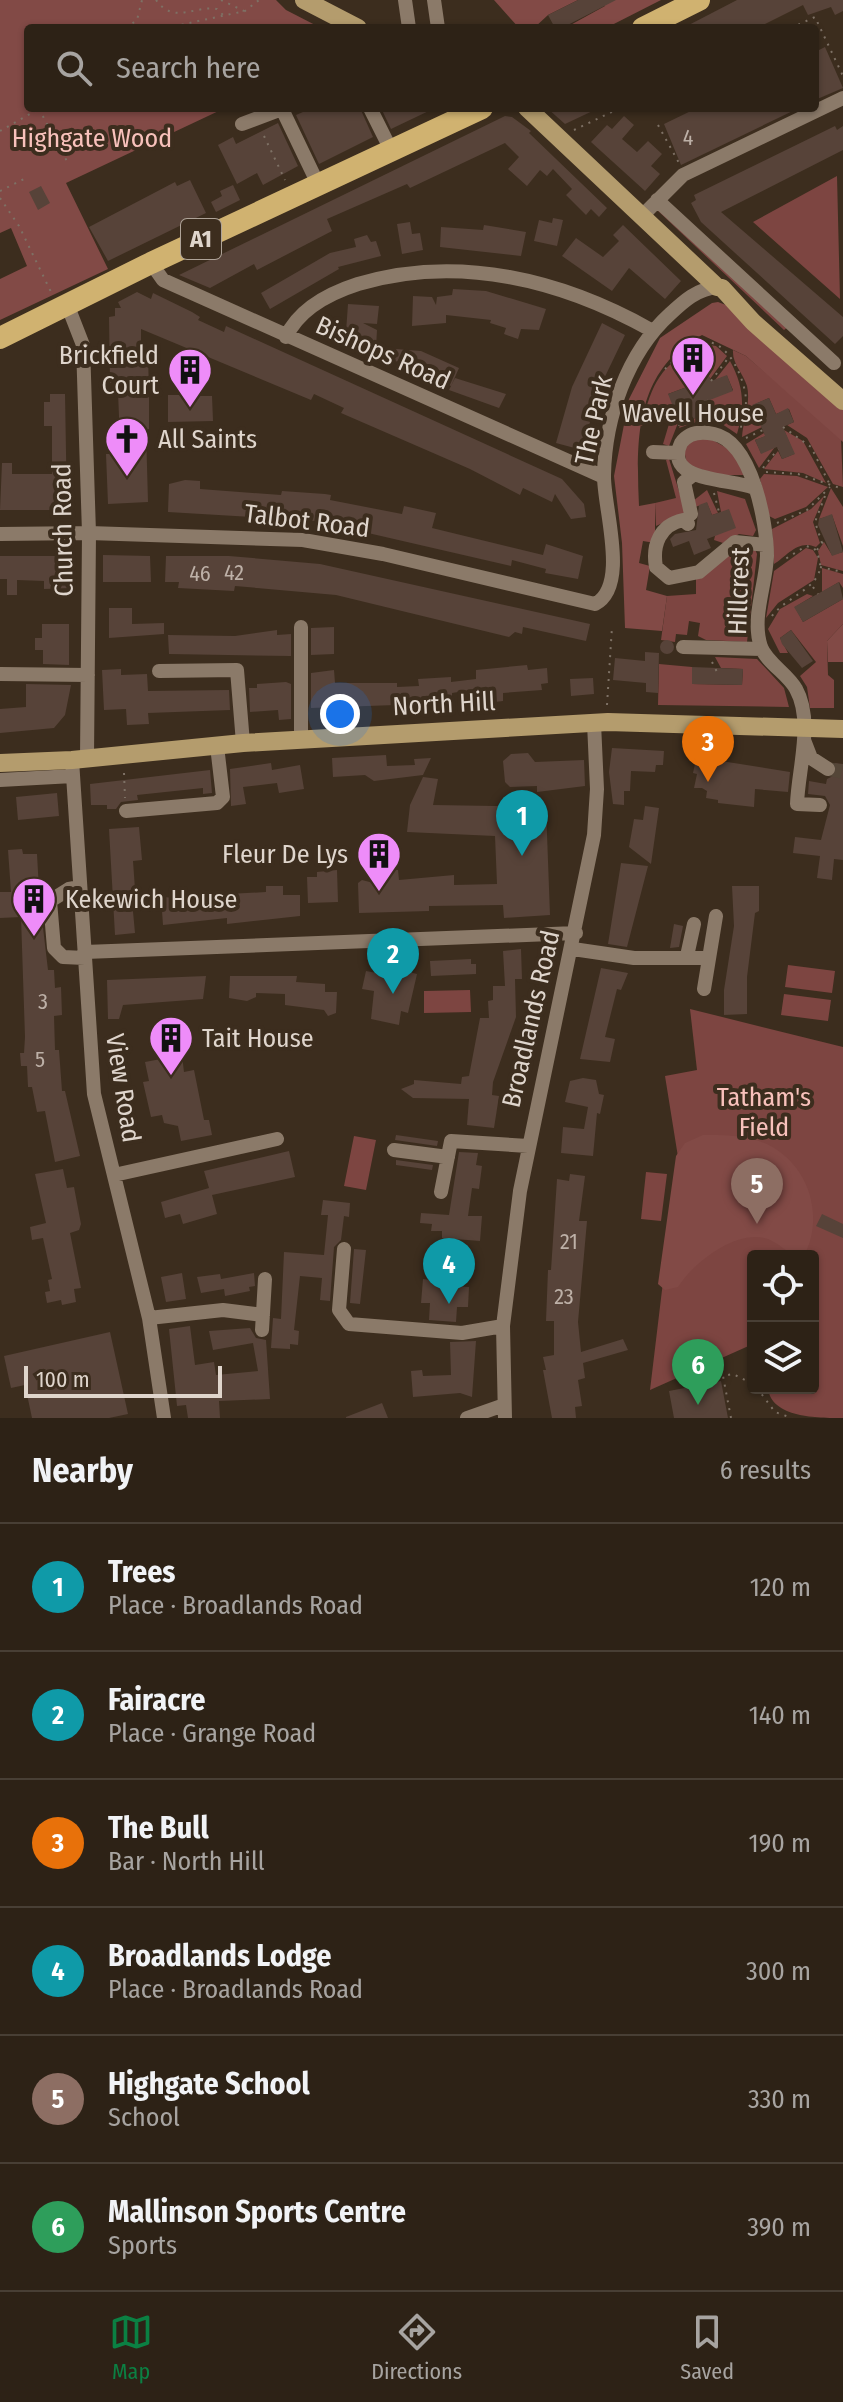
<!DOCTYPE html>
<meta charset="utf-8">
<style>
body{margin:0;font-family:"Fira Sans Condensed",sans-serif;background:#352a1f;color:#f1f3f6}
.controls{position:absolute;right:24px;bottom:24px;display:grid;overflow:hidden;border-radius:8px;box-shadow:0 2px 6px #0004}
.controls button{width:72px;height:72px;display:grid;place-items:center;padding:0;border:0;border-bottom:2px solid #483f35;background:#2d2216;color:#f1f3f6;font:40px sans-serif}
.scale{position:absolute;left:24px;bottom:20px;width:198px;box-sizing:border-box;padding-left:8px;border:4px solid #dfd5cc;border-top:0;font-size:22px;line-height:28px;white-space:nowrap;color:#dfd5cc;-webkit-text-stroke:6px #3c2d1e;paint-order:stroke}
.you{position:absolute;left:340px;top:714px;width:28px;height:28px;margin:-20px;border:6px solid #fff;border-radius:50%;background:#1a73e8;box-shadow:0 0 0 12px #1a73e833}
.badge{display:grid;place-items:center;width:52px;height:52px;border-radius:50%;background:#0b8043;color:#fff;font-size:26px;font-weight:700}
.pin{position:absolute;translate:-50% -66px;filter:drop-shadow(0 2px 4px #0008)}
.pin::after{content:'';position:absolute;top:42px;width:28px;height:24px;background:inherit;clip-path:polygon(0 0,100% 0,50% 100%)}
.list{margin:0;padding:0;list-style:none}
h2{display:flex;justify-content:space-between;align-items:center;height:104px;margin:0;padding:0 32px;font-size:34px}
h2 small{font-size:26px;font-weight:400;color:#a7a4a1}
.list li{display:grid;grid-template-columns:52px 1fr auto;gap:24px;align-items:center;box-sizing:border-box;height:128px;padding:0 32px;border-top:2px solid #483f35}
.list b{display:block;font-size:30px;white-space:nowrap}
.list p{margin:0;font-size:26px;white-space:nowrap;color:#a7a4a1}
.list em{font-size:26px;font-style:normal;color:#a7a4a1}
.icon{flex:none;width:44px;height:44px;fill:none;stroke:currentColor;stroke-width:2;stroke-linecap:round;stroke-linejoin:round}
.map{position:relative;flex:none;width:843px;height:1418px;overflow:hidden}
.search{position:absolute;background:#2d2216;box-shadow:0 2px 6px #0004;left:24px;right:24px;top:24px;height:88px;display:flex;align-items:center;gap:20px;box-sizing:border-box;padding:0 28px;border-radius:8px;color:#a7a4a1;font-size:30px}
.sheet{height:872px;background:#2d2216}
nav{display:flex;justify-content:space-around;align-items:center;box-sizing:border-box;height:112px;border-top:2px solid #483f35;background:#2d2216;font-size:22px;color:#a7a4a1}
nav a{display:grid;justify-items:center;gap:4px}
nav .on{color:#0b8043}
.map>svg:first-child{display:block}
</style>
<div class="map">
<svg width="843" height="1418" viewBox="0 0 843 1418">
<rect width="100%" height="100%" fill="#3c2d1e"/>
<path fill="#7d4541" d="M837 176 840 299 753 222Z
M659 206 789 326 784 330 657 210Z
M703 344 716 346 727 356 710 379 706 369 692 375 695 384 668 394 685 405 669 446 663 444 669 424 656 419 641 426C653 382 659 365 703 344Z
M733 350 746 356 841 438 843 487 833 484 807 438 787 425 794 422 789 409 776 414 769 398 753 405 762 427 742 437C743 421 751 403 747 386 743 373 732 364 733 350Z
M730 361C744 386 745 407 737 434L719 422 710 399 733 390 727 376 715 380Z
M705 401 712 423 696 422 679 428 688 407 693 419 706 414 702 402Z
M784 430 803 441 826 483 803 473 764 469 778 451 782 459 794 454Z
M764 433 766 436 755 440 761 453 775 447 759 468 746 444Z
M709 438 739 455 746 475H711L687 464 684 450 690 440Z
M669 459 687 517 678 516 656 526 655 503 676 498 666 460Z
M764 474 797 476 828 487 806 507 775 519 769 516 760 479Z
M831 488 843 507V546L832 515 819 519Z
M707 490 718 513 712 515 707 503 692 508 693 501Z
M717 491 745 499 756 530 753 536 739 534 723 543 714 540 721 512Z
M824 496 813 522 820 543 816 547C798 539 787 556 774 564L772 529 811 509Z
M824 542 832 555 843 552V571L821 565 818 551Z
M731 547 755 549 757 554 747 642 706 640 698 636 700 623 689 621 687 635 676 634 675 642 661 640 667 596 696 594V576Z
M806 548 813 550 818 558 814 580 778 603 766 618 774 571Z
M822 568 843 574V588L839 582 822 592Z
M807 594 813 596 795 607 803 622 843 599V624L827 641 828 675 834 680V708H810L807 687 800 676 816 662 791 630 780 638 788 653H780L768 629 780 609Z
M715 657 757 659 784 688 789 707 658 705 659 664 692 667V684L742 685 743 669 721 668Z
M788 965 835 971 832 993 785 987Z
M470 990 471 1012 424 1013V991Z
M784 994 831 1000 828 1021 781 1015Z
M690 1009 843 1047V1418C818 1418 771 1418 768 1388H813V1256H753V1344L650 1390 678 1157 665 1076 697 1070Z
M354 1136 376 1140 366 1190 344 1186Z
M646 1172 667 1174 661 1221 641 1219Z"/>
<path fill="#824a46" d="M0 0H276L286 10 321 28H28V108H225L66 183 108 269 0 320V279L27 266 11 228 0 233Z
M494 0H578L548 15 534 28H519Z
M602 0H661L606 28H565L605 6Z
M718 302 726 305 843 408V442L746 356 702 335C635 370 636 439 639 506L655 503V543L643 541 639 563 650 566 646 590 667 596 662 631 625 628 622 543 614 476 629 399 660 338 712 303Z
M843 624V662H828L827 641Z
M703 1135C722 1135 740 1135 759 1141 805 1157 826 1211 805 1254L795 1256C786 1251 778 1243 768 1239 737 1228 693 1263 678 1287L665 1290 658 1284 676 1156 685 1143Z"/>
<path fill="#574339" d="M578 0H616L562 28H555L548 15Z
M737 0H843V11L835 15 831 7 808 15 803 5 757 28H683Z
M825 47 843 88 815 100V52Z
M312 108H360L373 137 319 164 296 115Z
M381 108H435L391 129Z
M547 108H599L565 124Z
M697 108H799L681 165 664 124Z
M505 116 512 117 531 131 529 133 607 208 599 217 591 209 586 215 566 195 572 189 553 169 547 176 540 170 527 186 508 169 519 157 505 143 410 188 407 184 327 219 332 231 257 270 254 264 210 288 179 275Z
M624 116 634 125 622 139 637 152 648 141 662 154 651 166 660 174 645 191 591 142 607 125 612 129Z
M278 123 298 166 263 185 257 173 237 184 218 145 233 137 236 144Z
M835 126 837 130 843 126V150L721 212 843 317V336L835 344 701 222 691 203 696 200 694 195Z
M190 180 206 213 108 261 89 227 175 182 177 186Z
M233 185 240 200 216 212 211 202 222 196 220 191Z
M41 186 50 203 38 210 29 192Z
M553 218 563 220 557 246 534 241 539 220 552 223Z
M410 222 412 234 420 233 423 250 402 254 397 224Z
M484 225 526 232 521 256 440 247 441 227 483 230Z
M623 225 681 281 665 299 629 268 612 291 562 256 576 238 603 257 619 241 613 235Z
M367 235 371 242 376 241 381 256 338 267 339 269 270 309 261 293 330 253 356 247 354 239Z
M453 289 486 291 546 309 539 330 521 329 518 339 504 334 506 328 490 323 491 320 446 315V323L412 326 413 296 432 297 436 305 437 297 452 295Z
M137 292 151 299 153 293 192 312 200 317 198 320 224 332 226 326 562 479 584 504 586 517 571 519 555 494 552 502 523 488 520 495 470 469 341 413 344 408 314 394 311 400 141 329V356H148L149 391V429L146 430 148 502 108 504 106 454H117L116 441H120L118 392 116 383H110L109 317 115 316V308H121L118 302Z
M348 304 379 306 377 324 363 323 377 330 376 348 347 347V342L330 331 346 332Z
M602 323 625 335 600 387 582 450 556 443 572 387Z
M384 348 421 351 459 368 451 386 403 362 393 361 391 365 379 359Z
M706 369 711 381 727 375 733 391 702 403 706 414 693 419 687 404 674 409 668 394 695 384 692 375Z
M455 378 506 394 499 408 449 390Z
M189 390H200V396H212L213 421 168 422V395H190Z
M50 394H65L67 510H0L2 463H12V474H52V426H44V402H50Z
M769 398 776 414 788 408 794 422 783 427 795 454 782 459 777 447 761 454 755 440 765 436 752 405Z
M185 480 200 481V489L281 495 282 491 325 494 331 495 330 500 402 514 404 506 436 513 432 528 543 555 546 544 583 556 578 579 545 573 546 569 512 560 511 566 316 521 168 512 169 484Z
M707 502 712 515 729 509 736 528 707 539 711 548 694 555 689 541 673 547 670 539 675 534 696 530 699 505Z
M832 514 843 552 832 556 818 525 819 519Z
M103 555 150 556 151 582H103Z
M0 556H66V564H75V588L44 589V581L17 580V595H7V579H0Z
M166 556H229L320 564 590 624 586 641 523 627 522 634 515 632 509 637 336 595 235 586 234 591 178 588 179 582H165Z
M839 582 843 599 803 622 794 607Z
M109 608H132V624L164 623V634L109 638Z
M42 624H69V665L43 664V650H35V638H42Z
M334 627V654L311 655V628Z
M277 630V635L291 634V656L169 654 168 635 235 636Z
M791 630 813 661 802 668 782 644 780 638Z
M660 647a7 7 0 1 1 14 0a7 7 0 1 1-14 0Z
M645 652 659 653 658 693 646 692V683L613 680 615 658 645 661Z
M527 665 528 670 547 668 548 683 541 684 542 690 503 693V701L478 704 477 689 452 693V703L311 708V673L334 670 335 683H397V687L419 686 418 679 451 677V682L476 679V670Z
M692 667 743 669 742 685 692 684Z
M121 669V675L147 674 148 691 229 690 230 710 148 713 149 724 127 725 126 709 104 710 102 670Z
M593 678 594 694 571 696 570 679Z
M286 682 291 684V719L279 720 278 710 250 712 249 688H257V684Z
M26 684 71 685 65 715 54 728 0 733V709L26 707Z
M612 748 664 751 663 765H656L655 772 631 771 630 791H624V805L613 804 609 772Z
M528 753 535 762 584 760 585 786 537 792V786L510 787 505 782 503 761 511 754Z
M386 755 387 766 415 765 414 759 431 758 423 775 374 781 365 775 333 777 332 758Z
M690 756 790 772 788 792 755 789 754 807 718 803V800L706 798 707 791 702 788H694L697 774 693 773 695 764Z
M271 763 272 770 300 765 304 789 279 793 277 783 243 787 246 804 231 806 230 769Z
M835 763 843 764V860L834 859 832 880 817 878 820 856 793 853 795 837 821 840 830 805 825 796 808 794 809 781 826 784 827 779 837 774Z
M210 770 212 793 203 794V788L137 795 138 800 121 802 116 809H107V805H91L90 784Z
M423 777 438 779 433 805 546 807 550 915 504 918 503 905 429 906V911L359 913 358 883 362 880 381 885 382 868 398 870 399 880 454 875V885L497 884 495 836 407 832 410 805Z
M57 793 59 816 18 820 16 797Z
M645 806 659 808 651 864 629 847 634 819 643 820Z
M139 827 142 860 133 861 135 889 131 890 135 933 115 935 109 829Z
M22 849 23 854H37L39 890H43L40 902 48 970H54L55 988 61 987 62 1015 54 1016 55 1050H59L62 1091H65L80 1156 55 1162 45 1111 37 1112 32 1087H28L27 1066H21L20 1053H24L25 1037 21 917 0 918V892H11L8 850Z
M621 863 648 866 627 947 608 944Z
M337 870 338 902 308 903 307 877H317V872Z
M266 886H283V895H300V916L227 924V918L163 925 161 897 229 901 228 894 266 892Z
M732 886H759V911L755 913 747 977V1014L724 1015V990L734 926Z
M674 924 683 926 679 947 670 948Z
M521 949 522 979H515L516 1017 493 1082 492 1095 499 1096 494 1128 467 1125 469 1099 413 1098 401 1089 414 1084V1080L461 1084 462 1077 469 1076 480 1018H489L488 1001 493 1000V986H505L503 951Z
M471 959V964H476V974L431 976 430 961Z
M389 967 417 974 408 1013 401 1011 399 1025 371 1019 374 991 362 989 366 971 387 975Z
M601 968 628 973 621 990 617 989 605 1037 615 1039 610 1062 580 1059Z
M206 976 203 999 123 1005 119 1019H108L107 980Z
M230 976H297L296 982 325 984V992H337L336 1013 328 1016 324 1010 285 1005V994L256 993V997L247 1001 229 998Z
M182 1055 184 1072 194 1070 204 1120H209L212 1135 181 1141 178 1126 164 1123 162 1115 151 1117 143 1082 149 1081 145 1062Z
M583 1078 596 1080 599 1094 604 1095 600 1114 597 1113 593 1156 561 1153 563 1127 584 1129 588 1107 565 1102 570 1081Z
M396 1135 438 1141 437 1146 395 1140Z
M289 1151 295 1177 212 1195 217 1214 183 1224 180 1214 165 1218 161 1202 209 1188 204 1171Z
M459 1152 478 1153 476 1165 482 1166 479 1189 472 1188 468 1216H482L480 1241 442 1238V1231H431L432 1224 420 1223 421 1213 449 1215Z
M396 1160 433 1165 432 1170 396 1165Z
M63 1169 67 1188 74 1187 81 1224 79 1230 70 1233 81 1288 74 1289 76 1302 62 1305 61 1300 47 1303 45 1292 50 1291 48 1280 52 1279 43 1238 32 1240 30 1227 46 1223 35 1174Z
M570 1174 585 1176 579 1221H587L578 1322 581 1352 623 1339 628 1350 583 1363 585 1378 578 1380 582 1406 575 1407 576 1418H552L543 1370H546L543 1357 554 1355V1321H546L548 1270H551L557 1179 569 1181Z
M323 1200 350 1203 349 1217 344 1216 341 1240 334 1247 330 1301 320 1300 322 1278 300 1276 294 1330 299 1331 298 1345 290 1344V1349L271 1348 273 1318 281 1319 284 1252 324 1255 328 1215H321Z
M822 1214 843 1224V1238L816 1226Z
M354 1249 366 1250 360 1304 350 1303Z
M182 1273 186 1299 166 1302 161 1277Z
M254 1273 255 1286 249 1287 250 1291 225 1296 224 1289 201 1293 197 1277 220 1274 221 1279Z
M423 1279 440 1281 439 1285 469 1287 468 1307H457L456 1322 429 1320 430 1303H421Z
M190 1326 195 1365 214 1362 216 1375 258 1371 253 1343 213 1350 209 1331 250 1328 256 1338 266 1340 270 1399 219 1401 220 1418H188L186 1405 177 1406 169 1329Z
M110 1332 128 1414 109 1418H32L25 1385 11 1388 4 1356Z
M476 1341 472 1397 460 1393 413 1397 411 1371 422 1370 423 1376 451 1375 450 1342Z
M721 1381 728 1418H674L669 1391Z
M382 1403 388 1418H346V1417Z"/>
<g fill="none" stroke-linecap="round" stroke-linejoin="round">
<path stroke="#544638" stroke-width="14" stroke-dasharray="14 7" stroke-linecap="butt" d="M828 769 843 772"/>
<path stroke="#7e7165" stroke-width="2" stroke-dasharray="2 6" stroke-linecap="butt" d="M156 0C174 25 195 5 217 9L223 15
M221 0 244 11
M126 28 137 20 142 0
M166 28 245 11 259 0
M791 28 815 17 843 76
M39 109 69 165
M658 125 679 163
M574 130 620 108
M0 131 37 110
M264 136 285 180
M0 191 28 177
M0 198 19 226 51 292
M665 369C675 359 686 347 700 343 727 335 746 381 746 401 746 412 741 423 740 433
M711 381 729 357
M707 400 714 418
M679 426 687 405
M783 427 811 447 830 485
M746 438 763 430
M763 468 778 449
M766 472 798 474 843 489
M714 493 719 512
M777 523 807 510 830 487
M822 543 815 522 825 496
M817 550 824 540
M820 567 843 572
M813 587 818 594
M772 616C789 593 837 584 814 548L806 546 782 561
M712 662 717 672
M607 705 612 627
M124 773 125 798
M757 1388 775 1412 792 1418
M731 1418 723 1376 733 1374 753 1384"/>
<path stroke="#8b7a69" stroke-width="14" d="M405 0 409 28
M434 0 438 28
M370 108 391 150
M242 124 282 109 318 184
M657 200 834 363
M642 216 683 175 843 98
M151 263 163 280 604 477
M67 304 83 345 89 533 87 757
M286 337C299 309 330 293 358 284 459 254 562 280 651 330
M653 452 678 453
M754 488C732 478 663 483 681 443 689 432 701 431 714 434 752 442 767 523 767 556 766 585 751 618 761 647 767 663 788 674 796 689 814 721 798 770 797 804L820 805
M691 514 684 482 693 475
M688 524 683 520C660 525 652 545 656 567L669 578 699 572 735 542 766 545
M0 534 89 533 303 540 383 554 595 604C630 586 603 506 604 475 605 418 627 353 670 314 684 301 697 289 717 287
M683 647 762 649
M159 671 237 670 243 743
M0 674 88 675
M301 739V627
M804 740 811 758 828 769
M72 760 94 1094 149 1318 164 1418
M0 780 73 776
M126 811 217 803 223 797 217 746
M80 887 69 889 50 901 54 948 63 957 85 958
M573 949 634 958H708
M85 952 576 933
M687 956 694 924
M704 989 716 916
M394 1150 448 1157
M114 1175 277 1139
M441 1192 451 1141 528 1146
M344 1249 339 1310 349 1324 462 1333 503 1326
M149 1318 223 1310 263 1315
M262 1330 265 1279
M467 1418 504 1405
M505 1418 503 1326 520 1191 594 835 597 789 594 723"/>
<path stroke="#b49c6d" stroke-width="18" d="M304 0 358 28
M527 108 717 287 722 288 753 322 843 401
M0 763 72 760 243 743 608 722 843 729"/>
<path stroke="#d0b270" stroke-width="22" d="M643 28 699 0
M0 338 151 263 482 108"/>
</g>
<defs>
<g id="building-pin" transform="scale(2.3)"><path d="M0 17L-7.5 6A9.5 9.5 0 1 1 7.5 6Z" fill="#ee8cf9" stroke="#3c2d1e"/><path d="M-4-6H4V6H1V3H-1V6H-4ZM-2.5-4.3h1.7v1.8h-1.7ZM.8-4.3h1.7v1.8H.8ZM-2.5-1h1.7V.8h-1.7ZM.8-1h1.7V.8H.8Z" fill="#111"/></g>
<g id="church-pin" transform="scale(2.3)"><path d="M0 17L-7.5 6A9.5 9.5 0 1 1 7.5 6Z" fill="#ee8cf9" stroke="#3c2d1e"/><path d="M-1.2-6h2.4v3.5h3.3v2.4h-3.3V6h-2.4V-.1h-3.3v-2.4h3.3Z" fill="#111"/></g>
</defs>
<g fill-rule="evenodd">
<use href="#building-pin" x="693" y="358"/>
<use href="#building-pin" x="190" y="370"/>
<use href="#church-pin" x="127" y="439"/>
<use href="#building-pin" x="379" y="854"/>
<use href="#building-pin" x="34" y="899"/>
<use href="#building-pin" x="171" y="1038"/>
</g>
<g text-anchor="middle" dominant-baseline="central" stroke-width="8" stroke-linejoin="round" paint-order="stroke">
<g font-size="22" fill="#bdb0a7">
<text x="688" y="137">4</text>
<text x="234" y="572">42</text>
<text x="200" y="573">46</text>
<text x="43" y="1001">3</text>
<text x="40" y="1059">5</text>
<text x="569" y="1241">21</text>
<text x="564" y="1296">23</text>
</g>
<rect fill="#3c2d1e" stroke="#aea398" stroke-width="2" x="181" y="219" width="40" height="40" rx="6"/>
<g font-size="24" font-weight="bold" fill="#dfd5cc">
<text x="201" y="239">A1</text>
</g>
<g font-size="26" fill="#f8c1bb" stroke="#3c2d1e">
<text x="92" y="138">Highgate Wood</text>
<text x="764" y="1097">Tatham's<tspan x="764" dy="30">Field</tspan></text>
</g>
<g font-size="26" fill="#dfd5cc" stroke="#3c2d1e">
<text transform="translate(383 353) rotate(24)">Bishops Road</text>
<text transform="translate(594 420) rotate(-77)">The Park</text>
<text transform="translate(307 521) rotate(7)">Talbot Road</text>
<text transform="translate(63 530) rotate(-91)">Church Road</text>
<text transform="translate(739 591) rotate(-88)">Hillcrest</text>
<text transform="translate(444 704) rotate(-3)">North Hill</text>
<text transform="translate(531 1019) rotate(-77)">Broadlands Road</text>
<text transform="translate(123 1088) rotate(81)">View Road</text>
</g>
<g font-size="26" fill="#dfd5cc" stroke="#3c2d1e" text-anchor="start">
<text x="159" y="355" text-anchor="end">Brickfield<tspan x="159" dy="30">Court</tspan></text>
<text x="693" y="413" text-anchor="middle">Wavell House</text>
<text x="158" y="439">All Saints</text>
<text x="348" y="854" text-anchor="end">Fleur De Lys</text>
<text x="65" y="899">Kekewich House</text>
<text x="202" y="1038">Tait House</text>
</g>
</g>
</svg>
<div class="controls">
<button><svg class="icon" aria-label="locate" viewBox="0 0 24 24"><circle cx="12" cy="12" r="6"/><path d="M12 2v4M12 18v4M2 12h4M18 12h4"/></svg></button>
<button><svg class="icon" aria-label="layers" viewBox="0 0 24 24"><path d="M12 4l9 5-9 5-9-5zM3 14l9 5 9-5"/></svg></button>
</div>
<div class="scale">100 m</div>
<div class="you"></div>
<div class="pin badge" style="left:522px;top:856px;background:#0f9aa8">1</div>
<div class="pin badge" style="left:393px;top:994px;background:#0f9aa8">2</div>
<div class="pin badge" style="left:708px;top:782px;background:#e8710a">3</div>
<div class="pin badge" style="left:449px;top:1304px;background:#0f9aa8">4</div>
<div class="pin badge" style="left:757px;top:1224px;background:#8d6e63">5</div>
<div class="pin badge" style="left:698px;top:1405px;background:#2e9e5b">6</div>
<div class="search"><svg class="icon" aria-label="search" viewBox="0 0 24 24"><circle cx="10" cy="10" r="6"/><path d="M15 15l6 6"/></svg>Search here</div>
</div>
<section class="sheet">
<h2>Nearby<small>6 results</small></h2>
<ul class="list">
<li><span class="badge" style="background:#0f9aa8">1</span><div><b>Trees</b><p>Place · Broadlands Road</p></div><em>120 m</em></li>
<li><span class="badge" style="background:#0f9aa8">2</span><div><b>Fairacre</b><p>Place · Grange Road</p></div><em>140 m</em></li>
<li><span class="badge" style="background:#e8710a">3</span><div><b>The Bull</b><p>Bar · North Hill</p></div><em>190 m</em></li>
<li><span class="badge" style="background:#0f9aa8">4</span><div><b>Broadlands Lodge</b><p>Place · Broadlands Road</p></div><em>300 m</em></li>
<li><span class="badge" style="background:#8d6e63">5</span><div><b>Highgate School</b><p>School</p></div><em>330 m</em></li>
<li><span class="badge" style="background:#2e9e5b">6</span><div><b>Mallinson Sports Centre</b><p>Sports</p></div><em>390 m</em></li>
</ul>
</section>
<nav>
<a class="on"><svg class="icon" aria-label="map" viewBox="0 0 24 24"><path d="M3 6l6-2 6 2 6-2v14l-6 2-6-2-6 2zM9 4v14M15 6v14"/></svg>Map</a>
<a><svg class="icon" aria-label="directions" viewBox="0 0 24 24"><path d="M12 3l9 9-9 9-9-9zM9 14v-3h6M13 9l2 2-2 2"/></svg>Directions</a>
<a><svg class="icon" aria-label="saved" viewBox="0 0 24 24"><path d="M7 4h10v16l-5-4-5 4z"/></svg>Saved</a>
</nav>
